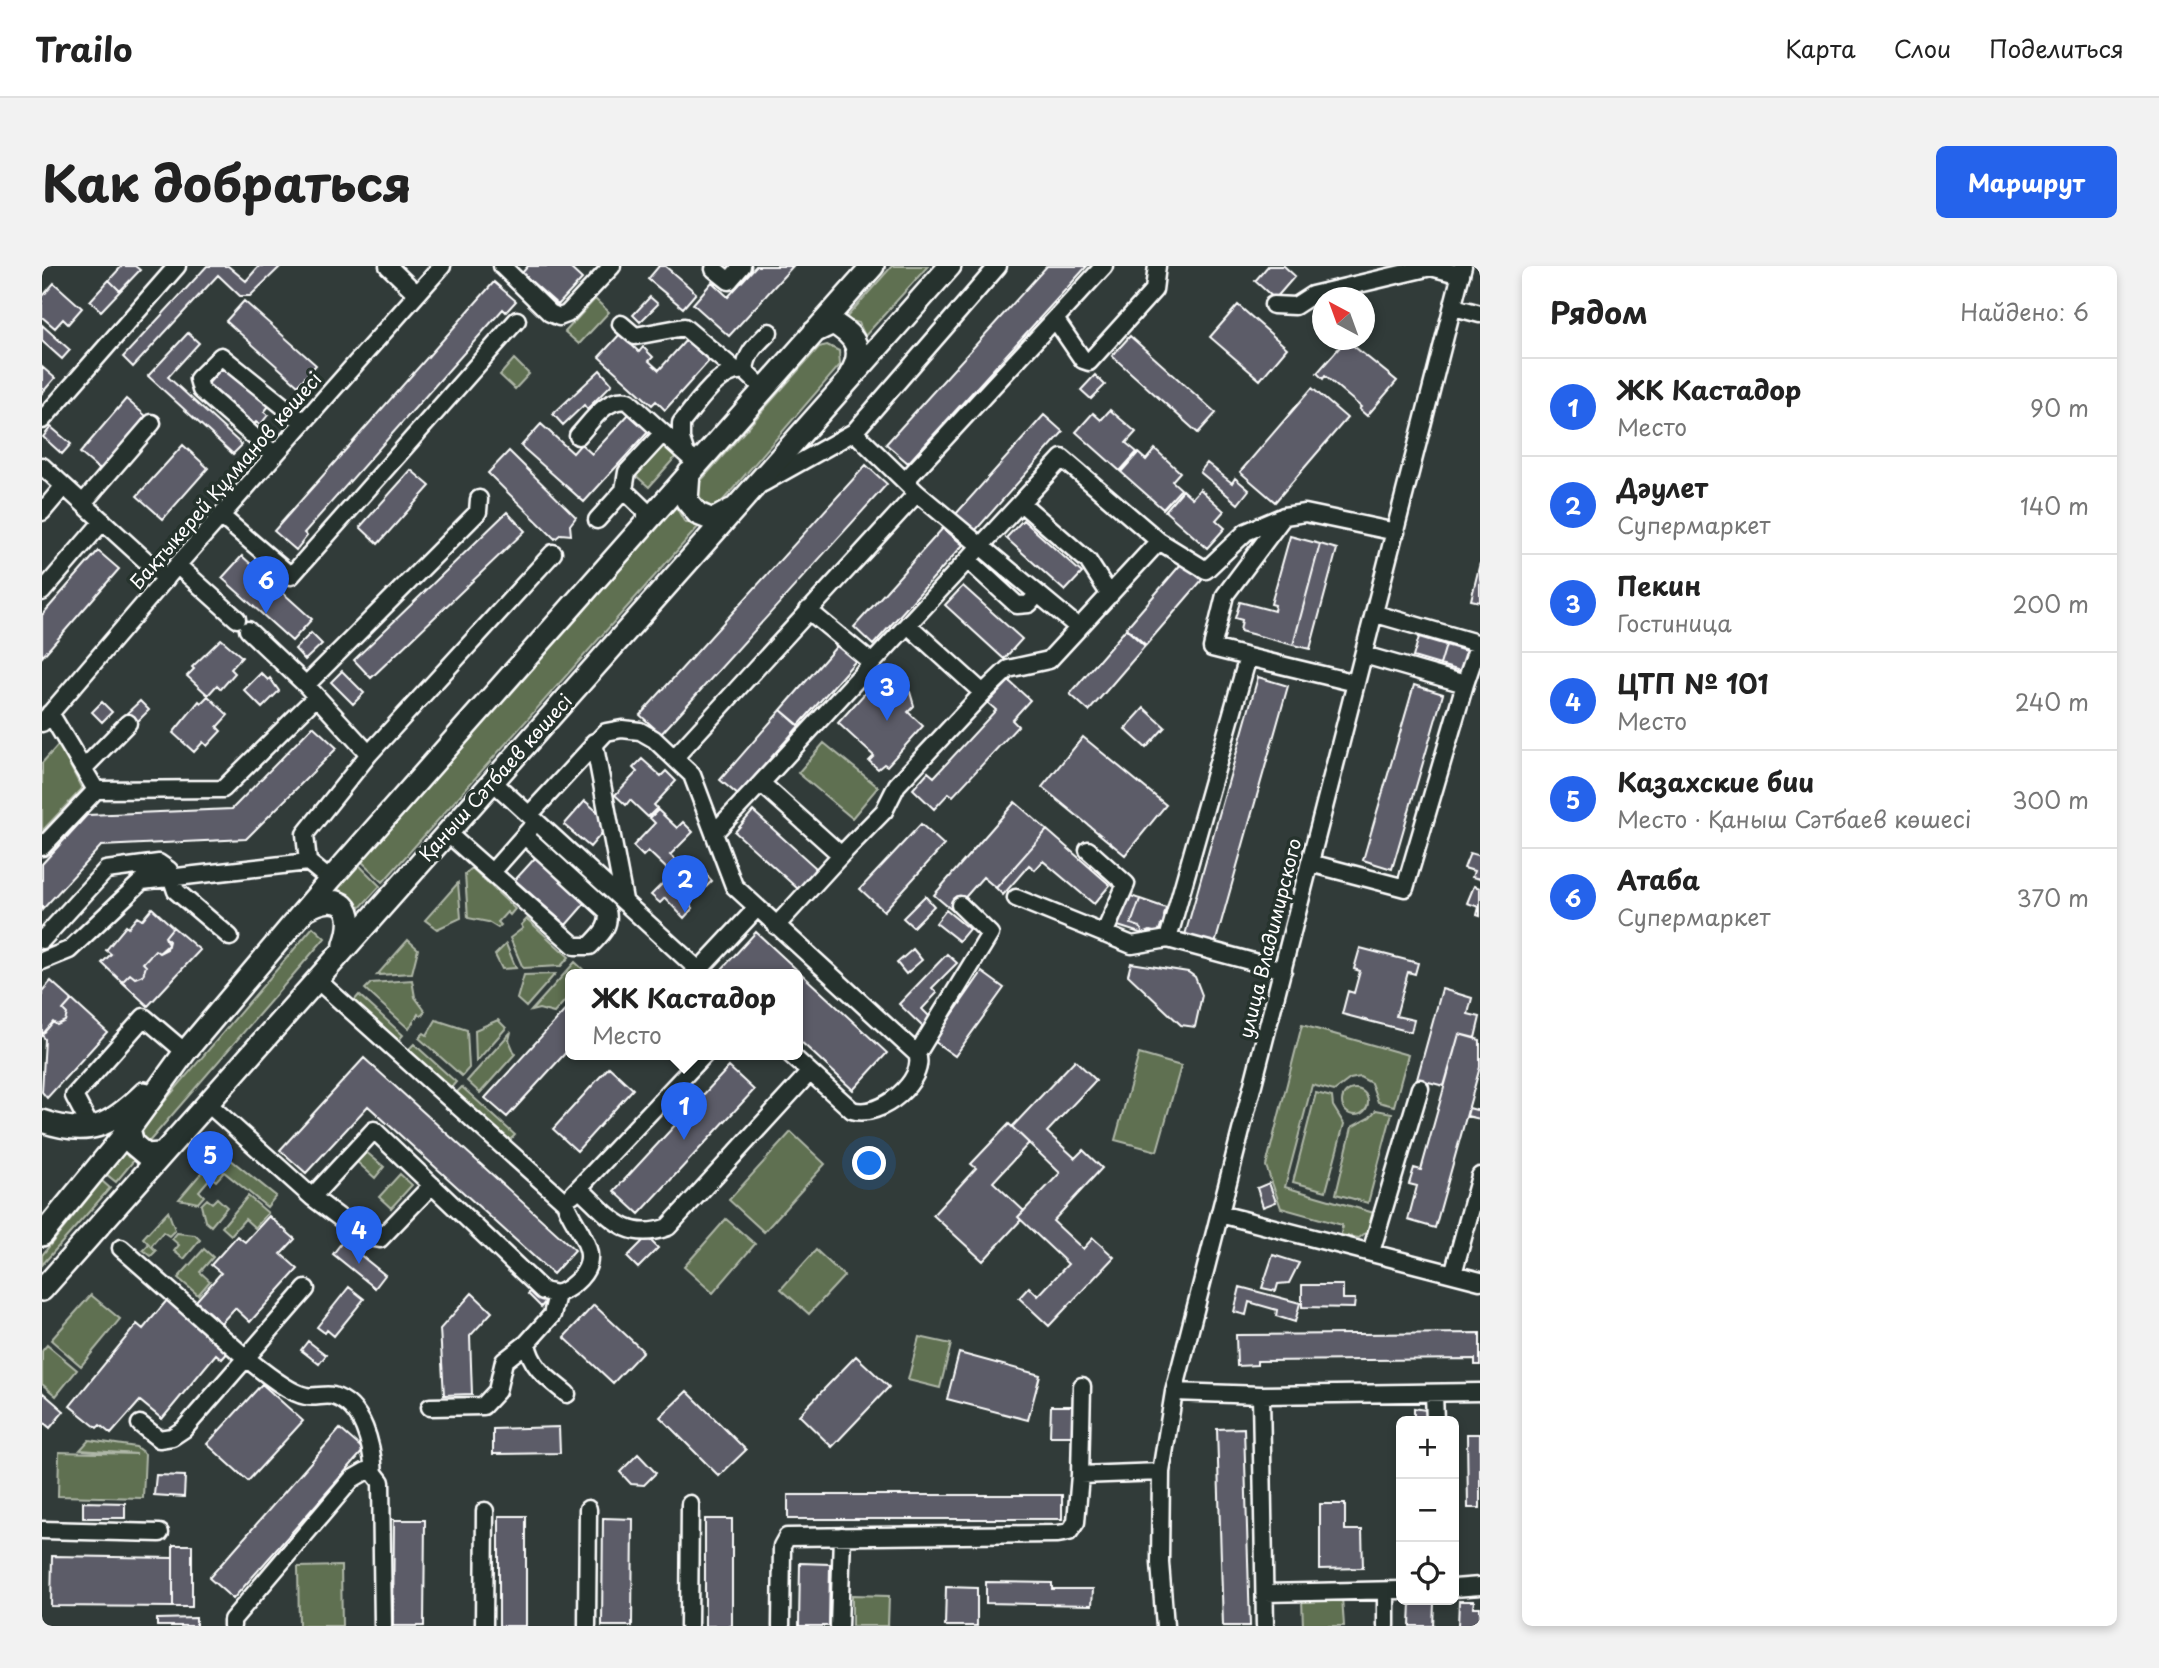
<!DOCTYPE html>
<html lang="ru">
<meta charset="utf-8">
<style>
body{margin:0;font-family:"Playpen Sans",sans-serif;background:#f2f2f2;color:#222}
.controls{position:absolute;right:21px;bottom:21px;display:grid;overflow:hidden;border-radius:10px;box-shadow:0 4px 10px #0003}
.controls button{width:63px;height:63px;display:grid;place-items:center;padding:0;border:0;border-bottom:2px solid #e0e0e0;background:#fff;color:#222;font:35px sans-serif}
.compass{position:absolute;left:1270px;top:21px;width:63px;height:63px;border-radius:50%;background:#fff;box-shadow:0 4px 10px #0003;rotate:319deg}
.you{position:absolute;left:828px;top:898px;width:24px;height:24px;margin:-18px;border:5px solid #fff;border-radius:50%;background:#1a73e8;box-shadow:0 0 0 10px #1a73e833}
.badge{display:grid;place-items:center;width:46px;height:46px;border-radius:50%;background:#2563eb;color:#fff;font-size:23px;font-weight:700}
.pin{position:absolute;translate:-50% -58px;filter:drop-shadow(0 2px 4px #0008)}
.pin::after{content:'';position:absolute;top:37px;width:24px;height:21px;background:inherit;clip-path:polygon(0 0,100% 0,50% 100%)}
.popup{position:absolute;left:523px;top:703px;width:238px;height:91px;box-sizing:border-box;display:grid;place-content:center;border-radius:10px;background:#fff;filter:drop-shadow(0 2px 5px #0005);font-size:23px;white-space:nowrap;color:#767676}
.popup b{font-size:26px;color:#222}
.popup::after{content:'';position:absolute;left:50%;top:100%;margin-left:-14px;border:14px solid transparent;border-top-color:#fff}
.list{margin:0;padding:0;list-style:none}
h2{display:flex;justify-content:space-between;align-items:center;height:91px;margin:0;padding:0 28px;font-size:30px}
h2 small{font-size:23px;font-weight:400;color:#767676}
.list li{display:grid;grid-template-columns:46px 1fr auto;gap:21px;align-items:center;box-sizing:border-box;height:98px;padding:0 28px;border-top:2px solid #e0e0e0}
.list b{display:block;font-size:26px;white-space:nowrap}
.list p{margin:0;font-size:23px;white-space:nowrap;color:#767676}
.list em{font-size:23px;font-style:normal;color:#767676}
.icon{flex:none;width:38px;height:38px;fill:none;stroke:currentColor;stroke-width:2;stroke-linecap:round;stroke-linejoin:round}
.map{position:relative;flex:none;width:1438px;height:1360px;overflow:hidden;border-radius:10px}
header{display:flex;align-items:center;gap:42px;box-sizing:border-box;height:98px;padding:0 35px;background:#fff;border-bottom:2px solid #e0e0e0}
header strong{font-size:33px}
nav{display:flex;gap:38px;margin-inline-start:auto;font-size:24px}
.intro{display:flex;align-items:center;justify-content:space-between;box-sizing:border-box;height:168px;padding:0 42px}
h1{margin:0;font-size:49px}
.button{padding:18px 32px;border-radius:10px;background:#2563eb;color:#fff;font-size:24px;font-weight:700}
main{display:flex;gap:42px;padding:0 42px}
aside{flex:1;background:#fff;border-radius:10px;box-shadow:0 4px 10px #0003}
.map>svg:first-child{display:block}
</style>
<header>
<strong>Trailo</strong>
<nav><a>Карта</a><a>Слои</a><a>Поделиться</a></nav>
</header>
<div class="intro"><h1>Как добраться</h1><a class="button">Маршрут</a></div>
<main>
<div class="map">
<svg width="1438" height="1360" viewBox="0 0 1438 1360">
<rect width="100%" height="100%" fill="#313b39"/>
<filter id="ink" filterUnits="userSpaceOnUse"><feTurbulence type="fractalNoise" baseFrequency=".0143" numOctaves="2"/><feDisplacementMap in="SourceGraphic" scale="14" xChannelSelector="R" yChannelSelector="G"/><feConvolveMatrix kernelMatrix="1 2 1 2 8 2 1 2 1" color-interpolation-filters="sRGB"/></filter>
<g filter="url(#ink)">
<path fill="#5f6f51" stroke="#afb7a8" stroke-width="2" d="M850 0H886L823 70 817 57 803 53Z
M553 33 567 46 537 78 523 66Z
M785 79 797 85 798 99 677 239 670 241 658 234 654 226 656 218 777 81Z
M472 93 487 108 473 123 458 109Z
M619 176 635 189 607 221 592 208Z
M634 241 642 255 656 261 341 616 318 594Z
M782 477 836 521 810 552 756 507Z
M17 478 40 523 0 565V497Z
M315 597 338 620 315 645 307 630 290 624Z
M430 602 473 643 468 649 465 646 456 656 459 659 456 662 446 656 426 652 423 608Z
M416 617 419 652 395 663 383 654Z
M485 653 527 691 519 700 481 702 468 672 481 662 479 659Z
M271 661 283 672 105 878 94 869Z
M366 674 376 683 370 707 335 709Z
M464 678 474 702 460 703 453 689Z
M533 696 546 708H528V729L512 747 497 743 489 745Z
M513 708 484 741 475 733 482 709Z
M370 714 373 731 383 745 379 750 376 748 367 763 323 723 329 717Z
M317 729 361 769 355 776 311 736Z
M394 754 425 764 427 802 420 810 377 772 382 767 385 769Z
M456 754 464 762 434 796 433 764Z
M1260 759 1366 789 1352 840 1336 836 1329 817 1318 811 1308 813 1292 825 1270 819 1243 921 1332 947 1327 964 1317 972 1299 969 1300 959 1239 942 1224 900Z
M469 766 467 774 473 788 438 827 425 815Z
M372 778 414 816 408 823 366 784Z
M1097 788 1139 800 1115 885 1073 874Z
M420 821 473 869 467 875 414 827Z
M1300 836a13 13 0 1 1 26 0a13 13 0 1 1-26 0Z
M1274 827 1290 831 1291 840 1302 858 1284 925 1251 916Z
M1334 844 1350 847 1326 937 1294 928 1310 861 1328 851Z
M749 866 783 898 722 966 687 934Z
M82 885 86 891 93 893 74 916 64 908Z
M178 885 234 930 225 941 182 906 174 915 169 911 157 925 162 930 156 937 137 933Z
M323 885 342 901 333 912 314 895Z
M358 908 370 919 349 942 337 931Z
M60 915 68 922 0 999V989Z
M206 930 226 947 213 962 203 953 189 969 180 961Z
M175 932 185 941 169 960 163 955 159 939 165 933 170 937Z
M126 945 133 964 127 970 121 966 109 980 114 985 109 990 101 984 107 978 101 972Z
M684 953 713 978 671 1027 642 1001Z
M135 967 153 969 158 974 142 993 132 985 137 979 130 973Z
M162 983 171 991 158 1006 168 1015 156 1029 136 1012Z
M774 984 802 1010 767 1048 739 1023Z
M49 1029 78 1053 39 1100 9 1074Z
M877 1071 909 1078 898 1122 866 1114Z
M5 1079 35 1104 14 1130 0 1118V1085Z
M47 1174 94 1181 103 1188 101 1232 16 1230 17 1186 95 1188 38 1184Z
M299 1300 300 1360H257L256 1301Z
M810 1329 847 1330 846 1360H810Z
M1300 1331 1302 1360H1261L1260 1333Z"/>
<path fill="#5b5c68" stroke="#fff" stroke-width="2" d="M80 0H93L98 4 78 25 67 14Z
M165 0H186L204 15 217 0H239L208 30H198L176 9 91 101 81 91Z
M486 0H526L540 13 516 39 480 7Z
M617 0H623L654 27 641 42 606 13Z
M714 0H751L687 70 651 38 670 16 686 31Z
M1005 0H1045L866 197 844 178Z
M1226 0H1242L1253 10 1233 33 1213 15Z
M67 14 78 25 59 45 48 35Z
M452 16 474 35 464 46 461 43 262 267 265 270 254 284 232 265Z
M12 17 40 42 26 58 21 53 13 62 0 51V31Z
M608 31 616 38 598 56 591 49Z
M202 35 274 99 256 119 184 55Z
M1196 39 1245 82 1218 114 1168 71Z
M0 59 28 84 20 93 0 75Z
M146 67 157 77 126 111 200 179 191 188 106 110Z
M578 68 597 86 601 81 611 91 607 95 617 104 644 74 667 95 623 144 614 135 610 139 557 91Z
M1088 70 1174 147 1156 167 1070 90Z
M1304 74 1355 115 1325 150 1317 143 1319 141 1283 110 1281 113 1275 107Z
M182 100 227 140 222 146 226 149 218 159 214 156 209 161 163 121Z
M0 101 13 112 0 127Z
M558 104 570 118 545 143 542 139 521 159 511 148Z
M1053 109 1063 119 1049 133 1039 124Z
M1270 122 1305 152 1233 236 1198 206Z
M84 133 104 150 58 204 38 187Z
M1068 144 1094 166 1084 177 1095 186 1078 205 1034 166 1051 147 1059 154Z
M588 147 607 165 542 236 479 180 499 158 531 187 539 178 550 188Z
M1002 149 1021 166 932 266 913 249Z
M9 161 29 178 20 188 1 171Z
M141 179 166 202 121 253 95 230Z
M1113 183 1138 206 1130 215 1139 223 1121 243 1079 206 1096 187 1104 194Z
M467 185 534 251 528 259 529 269 519 268 513 273 446 207Z
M1165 197 1190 217 1193 212 1207 224 1196 238 1158 206Z
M824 199 845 218 619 468 598 449Z
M369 204 388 220 336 278 318 261Z
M1158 223 1182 245 1174 254 1183 262 1165 282 1123 245 1141 224 1150 232Z
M465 246 483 265 329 412 312 394Z
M981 254 1040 307 1023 325 964 272Z
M901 262 921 279 831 379 812 361Z
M1248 270 1278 278 1251 379 1198 365 1200 354 1193 352 1198 336 1232 345 1233 339 1229 338Z
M1278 278 1295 283 1268 383 1251 379Z
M56 285 77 303 0 391V349Z
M200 290 270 353 250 375 180 312Z
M1140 297 1160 314 1104 379 1084 362Z
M1438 297V336L1429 334Z
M921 320 980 373 962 393 903 339Z
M1084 363 1103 380 1047 445 1028 428Z
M269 367 280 378 263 394 253 383Z
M1377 371 1404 379 1398 399 1371 391Z
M179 373 200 391 189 403 193 407 179 423 175 419 166 429 145 410 152 403 150 401Z
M800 374 818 390 757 459 739 444Z
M1404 379 1427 386 1422 406 1398 399Z
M300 405 322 427 311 438 289 416Z
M219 407 226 414 228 412 237 425 220 442 202 424Z
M1216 411 1246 420 1173 678 1143 669Z
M967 415 988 434 970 454 976 460 911 530 907 527 892 543 871 523 886 506 892 511 954 444 946 437Z
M833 416 849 431 855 424 862 423 868 426 872 440 866 446 881 460 845 500 842 498 836 503 827 495 832 490 796 457Z
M1372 419 1401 428 1350 603 1321 594Z
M166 430 186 449 175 461 179 465 165 480 161 476 152 486 131 467 157 435 159 437Z
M98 435 107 444 93 458 84 448Z
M60 436 70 446 60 456 50 446Z
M1102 442 1123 461 1104 482 1083 463Z
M739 444 757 460 696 529 678 514Z
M271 460 295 482 204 573 59 580 0 644V598L45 549 190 543Z
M1041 471 1124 539 1083 589 1000 521Z
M600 493 619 510 624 505 634 515 612 539 615 542 606 551 588 534 584 539 573 529 595 506 591 502Z
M543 535 558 548 560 567 548 581 522 559Z
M973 536 1005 564 954 622 941 611 911 645 892 629Z
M616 544 635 562 641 556 651 566 628 589 634 594 625 603 606 585 601 590 591 580 613 557 608 552Z
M711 545 774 602 756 623 693 566Z
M879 558 902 579 842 645 818 623Z
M1005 564 1068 619 1052 638 1001 595 993 604 987 599 961 629 954 622Z
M1428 587 1438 590V613L1430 611 1432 605 1422 602Z
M494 591 545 635 524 659 473 614Z
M637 593 654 610 660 604 670 615 647 638 651 642 642 652 623 632 618 637 609 629 632 606 628 602Z
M1432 620 1438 622V650L1435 649 1437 641 1425 637Z
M1086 629 1098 633 1089 658 1098 661 1101 668 1076 660Z
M883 630 892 640 871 661 861 652Z
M1098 633 1124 642 1122 650 1125 655 1119 659 1116 667 1108 665 1101 668 1098 661 1089 658Z
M110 642 131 661 123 671 126 679 117 687 113 684 101 697 104 700 101 709 93 712 88 708 80 716 60 697 69 688 64 684 84 660 86 662 95 651 100 654Z
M904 644 927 663 917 675 894 657Z
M131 661 158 684 106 740 80 716 88 708 93 712 101 709 104 700 101 697 113 684 117 687 125 683 127 675 123 671Z
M714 666 845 787 811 824 756 773V708H685L680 703Z
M1318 682 1376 697 1373 708 1366 706 1354 750 1372 754 1369 766 1300 748 1306 725 1312 727 1318 705 1312 703Z
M871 683 880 694 864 708 855 697Z
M905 688 915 697 890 722 895 727 880 743 889 752 881 761 857 738Z
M1089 697 1146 706 1153 711 1160 729 1153 761 1139 759 1086 709Z
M940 706 962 722 913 790 892 775Z
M9 715 30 734 21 744 25 748 23 755 15 759 11 756 0 769V725Z
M1400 723 1430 732 1426 748 1438 751 1433 772 1417 768 1402 820 1375 813Z
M30 734 65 766 5 832 0 826 3 773 0 769 11 756 15 759 23 755 25 748 21 744Z
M528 739V782L465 851 443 832Z
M1417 768 1438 774V801L1393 962 1366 954 1375 920 1367 918 1372 902 1379 904Z
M322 792 533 984 511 1008 326 840 264 907 238 884Z
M1033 794 1054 814 1005 866 1033 892 1041 884 1060 902 1011 955 1041 983 1051 972 1072 991 1007 1060 977 1032 987 1021 996 1030 1026 998 976 951 1018 907 970 861Z
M567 801 591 823 535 885 511 863Z
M687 801 712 824 597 948 572 925Z
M1427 842 1438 845V853L1425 850Z
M967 858 987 877 951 916 982 945 976 951 979 954 941 995 891 949 934 902 929 898Z
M1227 917 1234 936 1221 941 1215 922Z
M227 950 253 973 239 988 256 1003 208 1056 193 1042 179 1057 154 1035 179 1007 169 999 195 970 203 976Z
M605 971 616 982 596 1002 585 991Z
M301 975 343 1009 333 1022 291 988Z
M1231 989 1257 997 1247 1017 1236 1018 1234 1025 1220 1022Z
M1260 1019H1301V1033H1313L1312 1042 1260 1041Z
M307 1021 322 1033 292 1070 285 1064 283 1067 275 1061Z
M1198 1021 1258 1037 1253 1056 1234 1050 1235 1044 1207 1036 1204 1049 1192 1046Z
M491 1023 504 1035 499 1041 486 1028Z
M430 1027 450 1046 428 1070 430 1128 402 1129 398 1063Z
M126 1033 188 1084 180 1093 174 1088 120 1153 98 1135 69 1168 58 1159 55 1162 28 1140 95 1058 101 1063Z
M552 1039 601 1085 571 1117 522 1071Z
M1438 1067V1099H1433V1093L1215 1095V1099L1195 1100 1194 1069Z
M266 1075 284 1089 277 1098 259 1084Z
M917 1087 998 1109 986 1154 905 1133Z
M814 1090 847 1121 790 1181 757 1149Z
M220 1118 261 1155 206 1215 165 1178Z
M645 1125 704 1184 677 1210 618 1151Z
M0 1126 22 1145 8 1162 0 1155Z
M1009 1140H1031L1030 1170H1008Z
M1372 1142 1390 1145V1155H1372Z
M517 1161 518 1187 451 1188V1163Z
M1202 1162 1208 1360H1181L1175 1163Z
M298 1163 322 1184 191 1333 167 1312Z
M1425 1168H1438V1242H1426Z
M596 1188 614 1207 602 1219 589 1218 578 1206Z
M114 1209 143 1210 142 1231 112 1229Z
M746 1229H1020V1253H746Z
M41 1236 83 1237V1252H41Z
M1278 1238H1303V1264H1320L1321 1302 1278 1303Z
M457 1250H484V1360H457Z
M561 1252 591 1253 590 1360H560Z
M663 1253H690V1360H663Z
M352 1254H383L382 1360H351Z
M131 1279H150V1341H131Z
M10 1290 131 1292V1341L9 1340Z
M758 1297 788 1298 787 1360H757Z
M944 1316 1010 1317V1323H1051L1050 1339 944 1337Z
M904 1321 935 1322V1360H903Z
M1378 1334 1392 1337 1391 1360H1368L1369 1336Z
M1417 1335H1432L1431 1341H1438V1360H1416Z
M154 1352V1360H115V1353Z"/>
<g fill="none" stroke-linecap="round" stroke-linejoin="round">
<g stroke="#fff" stroke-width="21">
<path id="minor" d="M346 0 375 28
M460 0 508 47 517 51 525 48 570 0
M672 3 687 15 700 0
M1231 39 1253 40 1270 29 1389 1 1419 9
M1412 41 1438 48
M1013 53 1041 94 1047 96 1112 24 1115 0
M579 58 593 70 642 61 692 103
M722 123 703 105C704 87 715 78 727 66
M0 154 135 0
M812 166 875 227 1037 362
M536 170C550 155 564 131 586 135L655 198
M644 188 639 173V157C655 139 677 101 703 105
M233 189 159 124 156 113 179 90 261 156
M0 200 124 313
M864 214 1062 0
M721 217 812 166 956 0
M582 224 585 206 621 167
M41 237 110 157
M979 237 1046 295 1068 329
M0 246 22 220
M179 250 249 310 475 54
M555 254 582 224 609 250
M1117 275 1164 304 1204 266 1242 250
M926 294 975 339 987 338 996 328
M135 299 195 353
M0 326 61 255
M766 344 830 397
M1334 348 1438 378
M206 364 264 419 327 488
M1206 391 1170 382 1183 329 1242 250 1263 247 1354 266
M1423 418 1437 377
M264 419 436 246 437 233
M8 447 54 524
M0 457 138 296 400 0
M552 476 582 634
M633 491 875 227
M43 501 86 457
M450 515 661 708
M488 548 564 466 580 463 598 465 612 473 650 509 692 620 875 788C885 813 838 854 810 844L748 788
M404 566 533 680H548C558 669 569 661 565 645L483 570
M672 567 719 517
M0 581 54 524 181 523 273 432
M1046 584 1084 618 1062 668
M799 589 842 545 855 519 941 427
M1268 597 1363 622 1423 418 1322 389
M450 606 488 563
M288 614 266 596 263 568 327 488 511 287
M974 632 1090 679 1126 673
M734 660 799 589 719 517C819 409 920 301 1020 192L1117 275 1007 394 966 403 941 427 866 359
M0 674 64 604 117 597 127 604 134 625 188 671
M0 695 27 684 100 615 266 596
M657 704 714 643
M1241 704 1126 673 1206 391 1314 417
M274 713 523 936C532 963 562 986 538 1012 530 1020 525 1024 515 1028L510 1049 485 1077C489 1102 507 1113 525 1128
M875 788 948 668 918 639
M164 836 270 931 332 864 501 1025 515 1028
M49 862 32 830 102 751 143 786
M537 922C567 949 583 977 626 961L768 806
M530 929 663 788
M270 931 322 970 338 973 390 919
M1178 948 1438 1015
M79 982 204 1092 264 1023
M1329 986 1378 822
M1411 1008 1438 910
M1132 1126 1219 1129 1438 1126
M1392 1127 1393 1155
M1219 1129 1223 1360
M388 1141 441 1140 455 1125 462 1095 485 1077
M98 1158 117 1173 130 1171 142 1163 204 1092C218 1103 246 1127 264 1130 273 1132 282 1128 291 1130 322 1139 330 1180 332 1207
M1038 1209 1040 1120
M0 1264 118 1267
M1412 1322 1438 1320
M1344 1325V1360
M1223 1327 1359 1324
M190 1360V1354L310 1213 324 1205 332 1207 339 1216 341 1360
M442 1360 443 1245
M545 1360 546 1243
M647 1360 648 1238
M739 1360 740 1280 745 1271 1016 1268 1027 1266 1034 1256 1038 1209 1119 1206
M797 1360 800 1270
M1123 1360 1118 1297 1119 1206 1132 1126 1421 0"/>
</g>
<g stroke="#fff" stroke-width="26">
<path id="major" d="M772 66 791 57C814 70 823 85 808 109
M647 207 645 235 656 248 671 254 689 244
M264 643C299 624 316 641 303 678
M0 855C47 871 67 861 102 827
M87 863 91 878 104 889 118 888
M0 969 87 863 143 786 288 614 831 0
M0 1024 908 0"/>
</g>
<use href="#minor" stroke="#26332d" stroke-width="16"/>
<use href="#major" stroke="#26332d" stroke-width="21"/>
</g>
</g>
<g text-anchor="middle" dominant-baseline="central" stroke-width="7" stroke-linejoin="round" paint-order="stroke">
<g font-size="19" fill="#fff" stroke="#26332d">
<text transform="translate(183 214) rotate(-49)">Бақтыкерей Құлманов көшесі</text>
<text transform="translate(453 511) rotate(-48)">Қаныш Сәтбаев көшесі</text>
<text transform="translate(1227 672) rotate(-76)">улица Владимирского</text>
</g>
</g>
</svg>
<div class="controls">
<button>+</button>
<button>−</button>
<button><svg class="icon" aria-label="locate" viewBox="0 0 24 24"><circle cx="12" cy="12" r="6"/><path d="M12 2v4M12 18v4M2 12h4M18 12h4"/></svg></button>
</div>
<svg class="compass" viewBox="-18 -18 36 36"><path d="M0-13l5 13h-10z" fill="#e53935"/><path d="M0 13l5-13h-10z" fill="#767676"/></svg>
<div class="you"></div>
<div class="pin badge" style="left:642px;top:874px">1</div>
<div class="popup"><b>ЖК Кастадор</b>Место</div>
<div class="pin badge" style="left:643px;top:647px">2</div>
<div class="pin badge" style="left:845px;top:455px">3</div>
<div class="pin badge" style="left:317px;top:998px">4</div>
<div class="pin badge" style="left:168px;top:923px">5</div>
<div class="pin badge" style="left:224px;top:348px">6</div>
</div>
<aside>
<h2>Рядом<small>Найдено: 6</small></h2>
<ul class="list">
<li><span class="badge">1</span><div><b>ЖК Кастадор</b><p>Место</p></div><em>90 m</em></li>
<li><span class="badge">2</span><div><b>Дәулет</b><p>Супермаркет</p></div><em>140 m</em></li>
<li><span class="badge">3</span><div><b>Пекин</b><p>Гостиница</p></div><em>200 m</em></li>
<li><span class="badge">4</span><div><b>ЦТП № 101</b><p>Место</p></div><em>240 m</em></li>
<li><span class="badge">5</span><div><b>Казахские бии</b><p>Место · Қаныш Сәтбаев көшесі</p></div><em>300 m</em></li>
<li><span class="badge">6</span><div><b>Атаба</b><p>Супермаркет</p></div><em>370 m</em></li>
</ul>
</aside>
</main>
